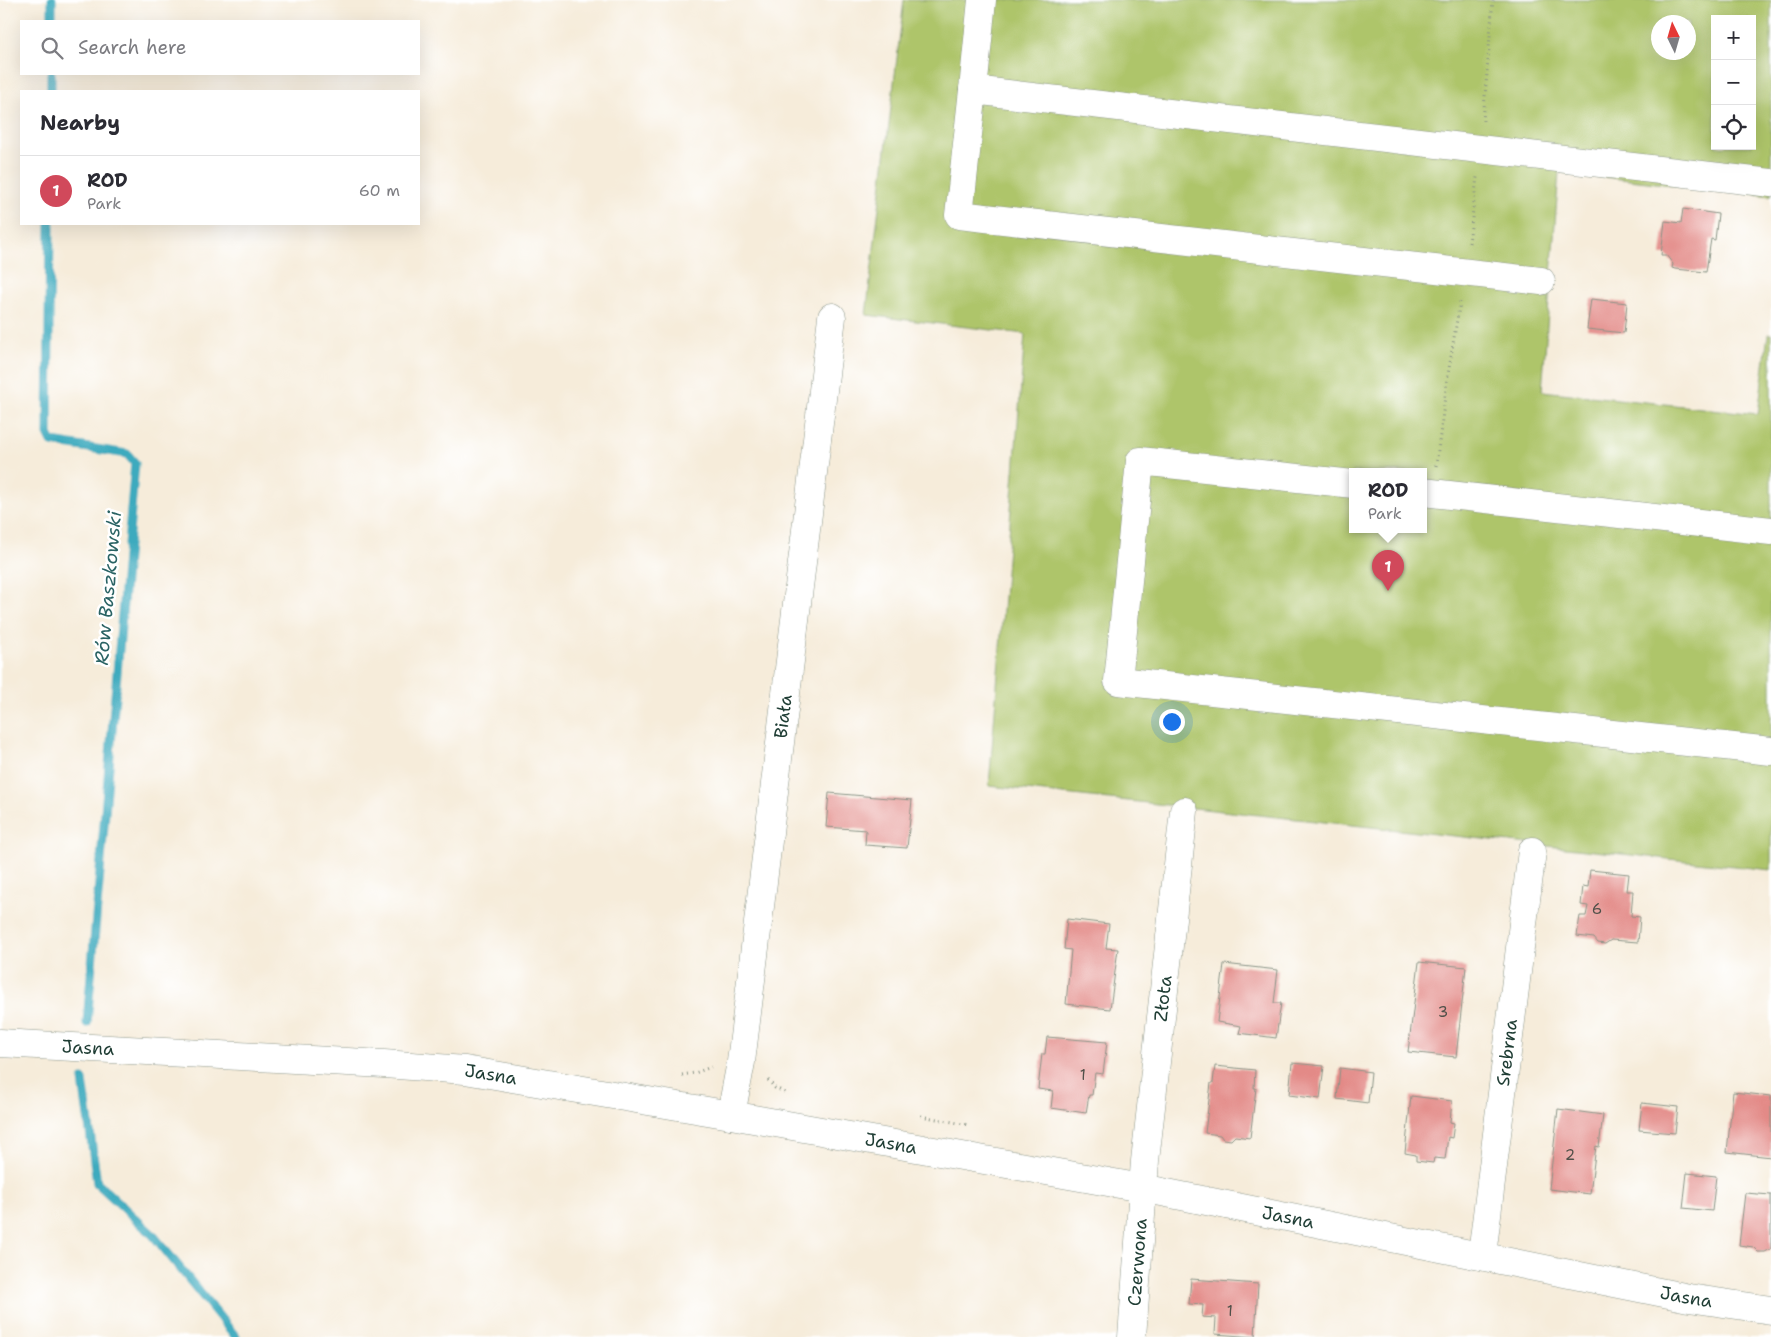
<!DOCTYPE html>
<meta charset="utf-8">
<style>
body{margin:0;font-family:"Shantell Sans",sans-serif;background:#f2f2f3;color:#2b2b33}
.controls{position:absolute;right:15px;top:15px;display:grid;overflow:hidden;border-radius:0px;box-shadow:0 5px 20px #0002}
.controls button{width:45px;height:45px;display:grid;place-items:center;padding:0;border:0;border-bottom:1px solid #e1e1e2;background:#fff;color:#2b2b33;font:25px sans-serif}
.compass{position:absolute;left:1651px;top:15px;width:45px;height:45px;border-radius:50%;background:#fff;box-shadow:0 5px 20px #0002;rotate:355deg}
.you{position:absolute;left:1171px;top:721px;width:18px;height:18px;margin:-12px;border:4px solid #fff;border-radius:50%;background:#1a73e8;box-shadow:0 0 0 8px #1a73e833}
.badge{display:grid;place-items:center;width:32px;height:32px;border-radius:50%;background:#d1495b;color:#fff;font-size:16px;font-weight:700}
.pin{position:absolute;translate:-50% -41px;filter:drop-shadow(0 1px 2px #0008)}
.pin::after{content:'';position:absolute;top:26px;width:18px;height:15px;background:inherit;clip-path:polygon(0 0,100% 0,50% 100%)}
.popup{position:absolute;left:1349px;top:468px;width:78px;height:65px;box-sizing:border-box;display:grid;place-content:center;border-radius:0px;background:#fff;filter:drop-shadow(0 1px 4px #0005);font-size:16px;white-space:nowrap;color:#7c7c81}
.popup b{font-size:19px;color:#2b2b33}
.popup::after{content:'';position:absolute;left:50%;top:100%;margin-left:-10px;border:10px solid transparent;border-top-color:#fff}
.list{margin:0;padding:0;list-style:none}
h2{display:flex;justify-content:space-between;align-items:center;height:65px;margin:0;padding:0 20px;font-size:21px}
h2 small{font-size:16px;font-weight:400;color:#7c7c81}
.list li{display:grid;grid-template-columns:32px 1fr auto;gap:15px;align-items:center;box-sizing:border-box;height:70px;padding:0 20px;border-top:1px solid #e1e1e2}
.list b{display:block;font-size:19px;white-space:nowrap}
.list p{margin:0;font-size:16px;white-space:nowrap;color:#7c7c81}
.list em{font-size:16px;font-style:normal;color:#7c7c81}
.icon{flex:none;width:28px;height:28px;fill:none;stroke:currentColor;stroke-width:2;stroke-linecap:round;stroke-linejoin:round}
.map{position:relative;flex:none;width:1771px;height:1337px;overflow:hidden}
.search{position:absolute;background:#fff;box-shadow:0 5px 20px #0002;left:20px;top:20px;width:400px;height:55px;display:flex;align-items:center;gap:12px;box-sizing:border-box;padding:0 18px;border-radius:0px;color:#7c7c81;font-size:19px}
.panel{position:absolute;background:#fff;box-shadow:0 5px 20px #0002;left:20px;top:90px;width:400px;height:135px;border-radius:0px}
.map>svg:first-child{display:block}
</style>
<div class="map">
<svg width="1771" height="1337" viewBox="0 0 1771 1337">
<rect width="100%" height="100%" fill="#fff"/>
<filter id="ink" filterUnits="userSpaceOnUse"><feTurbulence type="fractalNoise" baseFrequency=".02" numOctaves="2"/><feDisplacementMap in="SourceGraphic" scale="10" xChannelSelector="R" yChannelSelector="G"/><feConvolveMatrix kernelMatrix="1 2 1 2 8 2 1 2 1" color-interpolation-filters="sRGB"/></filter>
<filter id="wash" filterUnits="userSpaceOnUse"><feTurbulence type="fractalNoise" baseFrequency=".0096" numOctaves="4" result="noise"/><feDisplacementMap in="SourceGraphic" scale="20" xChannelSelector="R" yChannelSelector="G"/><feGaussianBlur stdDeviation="1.12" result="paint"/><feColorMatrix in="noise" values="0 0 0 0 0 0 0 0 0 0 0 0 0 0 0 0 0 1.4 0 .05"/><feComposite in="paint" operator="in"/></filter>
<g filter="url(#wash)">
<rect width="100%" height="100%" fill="#f6ecda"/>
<path fill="#aec56a" stroke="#66814f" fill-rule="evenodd" d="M904 0H1771V196L1559 172 1542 391 1758 414 1768 334H1771V870L989 786 1025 334 866 315ZM1715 19H1752V146H1715ZM1658 22H1688V52H1658ZM1353 472H1423V530H1353Z"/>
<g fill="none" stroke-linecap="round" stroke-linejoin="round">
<path stroke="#3eaabe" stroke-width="9" d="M52 21V0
M51 91V74
M50 224 48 434 52 442 127 454 135 463 87 1023
M83 1080 97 1183 153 1235 236 1337"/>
</g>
<g id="blocks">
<path fill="#e38a87" d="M1683 209 1718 214 1715 240 1711 239 1706 272 1675 269 1672 268 1673 264 1666 255H1661L1665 221 1681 223Z
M1591 299 1627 303 1624 333 1587 329Z
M829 793 912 800 907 848 865 845 866 830 826 827Z
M1590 870 1629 874 1627 891H1633L1631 916 1640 917 1638 942 1611 940 1605 944 1598 943 1594 938 1577 936 1580 916H1586L1588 906 1581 905 1583 886 1588 887Z
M1067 919 1109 924 1106 948 1118 949 1110 1009 1066 1004 1071 950 1064 949Z
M1419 962 1466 967 1456 1057 1408 1052Z
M1224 964 1278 970 1274 1003H1281L1276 1038 1239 1033 1241 1026 1217 1022Z
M1047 1037 1107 1042 1103 1074 1095 1073 1092 1095H1089L1086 1113 1051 1108 1053 1091 1038 1089 1042 1054H1045Z
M1292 1063 1324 1066 1320 1099 1289 1095Z
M1215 1066 1255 1070 1254 1088H1256L1250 1138 1235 1136 1231 1140 1223 1139 1220 1135 1205 1133 1211 1083H1213Z
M1340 1068 1371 1072 1368 1103 1337 1099Z
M1733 1092 1771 1096V1157L1727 1152Z
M1411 1096 1452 1101 1450 1122 1454 1123 1452 1138 1448 1137 1445 1159 1434 1158 1433 1163 1416 1161V1155L1405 1153Z
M1642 1103 1678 1107 1675 1133 1639 1130Z
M1558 1109 1603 1115 1599 1147 1596 1146 1590 1194 1549 1189Z
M1687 1173 1716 1176 1712 1211 1683 1208Z
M1745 1193 1771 1195V1249L1765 1252H1758L1753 1247 1739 1245Z
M1191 1279 1258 1284 1255 1337 1215 1334 1216 1318 1202 1317 1203 1305 1189 1304Z"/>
</g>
</g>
<g filter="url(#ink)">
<use href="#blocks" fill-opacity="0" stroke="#8a9487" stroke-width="1"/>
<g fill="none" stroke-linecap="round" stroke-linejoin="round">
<g stroke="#8a9487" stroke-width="29">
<g id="minor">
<path d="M982 0 973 90 1771 183"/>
<path d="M973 90 959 215 1541 281"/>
<path d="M1353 484 1140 461 1118 681 1771 751"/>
<path d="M1423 492 1771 531"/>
<path id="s1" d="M0 1043 384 1064 465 1070 731 1115 1142 1188 1689 1298 1771 1310"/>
<path id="s2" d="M731 1115 741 1062 832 317"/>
<path id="s3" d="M1482 1255 1532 851"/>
<path id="s4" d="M1132 1337 1145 1161 1184 811"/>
</g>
</g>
<path stroke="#8a9487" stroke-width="3" stroke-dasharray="1 4" stroke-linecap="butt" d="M1483 121 1493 0
M1469 243 1477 177
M1436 466 1447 381 1460 301
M682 1075 695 1073 711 1067
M768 1080 775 1088 787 1093
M921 1116 969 1125"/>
<use href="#minor" stroke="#fff" stroke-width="28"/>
</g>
</g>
<g text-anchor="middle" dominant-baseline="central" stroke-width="5" stroke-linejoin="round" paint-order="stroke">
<g font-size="15" fill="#505049">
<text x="1597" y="909">6</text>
<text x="1443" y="1012">3</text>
<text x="1083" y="1075">1</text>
<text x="1570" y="1155">2</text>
<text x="1230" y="1311">1</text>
</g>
<g font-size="18" fill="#1f3d34" stroke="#fff">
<text stroke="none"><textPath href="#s2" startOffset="402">Biała</textPath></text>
<text stroke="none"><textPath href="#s4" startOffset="340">Złota</textPath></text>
<text stroke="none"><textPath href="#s1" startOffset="88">Jasna</textPath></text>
<text stroke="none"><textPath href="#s3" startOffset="204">Srebrna</textPath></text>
<text stroke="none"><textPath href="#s1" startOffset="492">Jasna</textPath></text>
<text stroke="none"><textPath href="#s1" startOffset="898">Jasna</textPath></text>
<text stroke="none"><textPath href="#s1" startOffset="1302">Jasna</textPath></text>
<text stroke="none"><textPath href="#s4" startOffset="75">Czerwona</textPath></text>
<text stroke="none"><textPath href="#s1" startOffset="1708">Jasna</textPath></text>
</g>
<g font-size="19" font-style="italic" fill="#2a6364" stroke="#fff">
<text transform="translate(108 588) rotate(-85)">Rów Baszkowski</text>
</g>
</g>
</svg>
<div class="controls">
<button>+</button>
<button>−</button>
<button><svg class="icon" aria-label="locate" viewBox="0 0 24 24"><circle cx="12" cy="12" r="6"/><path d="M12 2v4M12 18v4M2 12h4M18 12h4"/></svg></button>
</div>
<svg class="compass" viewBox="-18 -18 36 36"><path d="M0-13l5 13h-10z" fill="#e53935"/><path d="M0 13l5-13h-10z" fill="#7c7c81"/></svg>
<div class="you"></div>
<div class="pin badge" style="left:1388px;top:591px">1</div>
<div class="popup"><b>ROD</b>Park</div>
<div class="search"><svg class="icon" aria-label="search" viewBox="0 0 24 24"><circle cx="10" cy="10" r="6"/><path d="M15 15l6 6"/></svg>Search here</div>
<section class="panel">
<h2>Nearby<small></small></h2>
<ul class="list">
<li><span class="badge">1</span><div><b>ROD</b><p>Park</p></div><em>60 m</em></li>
</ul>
</section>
</div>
